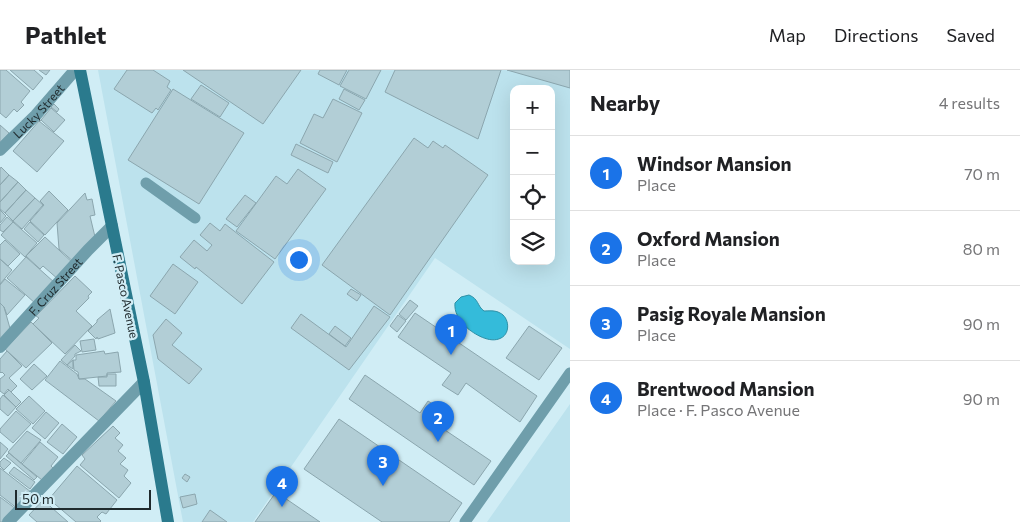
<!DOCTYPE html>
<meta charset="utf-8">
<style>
body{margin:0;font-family:Commissioner,sans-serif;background:#f6f6f6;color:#202124}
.controls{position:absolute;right:15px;top:15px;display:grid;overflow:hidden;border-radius:10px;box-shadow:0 5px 20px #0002}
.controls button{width:45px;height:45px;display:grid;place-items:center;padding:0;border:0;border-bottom:1px solid #e0e0e0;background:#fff;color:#202124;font:25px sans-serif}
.scale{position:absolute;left:15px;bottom:12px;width:136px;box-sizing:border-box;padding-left:5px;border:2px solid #1f2a2d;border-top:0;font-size:14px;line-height:18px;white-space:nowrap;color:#1f2a2d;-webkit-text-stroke:4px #d0edf5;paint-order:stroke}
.you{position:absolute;left:298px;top:189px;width:18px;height:18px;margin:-12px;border:4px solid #fff;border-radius:50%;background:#1a73e8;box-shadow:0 0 0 8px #1a73e833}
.badge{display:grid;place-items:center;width:32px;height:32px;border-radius:50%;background:#1a73e8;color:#fff;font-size:16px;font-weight:700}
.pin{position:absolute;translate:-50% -41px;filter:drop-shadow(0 1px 2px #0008)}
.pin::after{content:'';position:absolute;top:26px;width:18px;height:15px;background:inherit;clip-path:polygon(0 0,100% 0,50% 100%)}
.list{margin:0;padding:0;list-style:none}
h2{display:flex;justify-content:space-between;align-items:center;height:65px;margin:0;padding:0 20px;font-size:21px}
h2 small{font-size:16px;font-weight:400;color:#757577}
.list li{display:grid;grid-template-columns:32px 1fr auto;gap:15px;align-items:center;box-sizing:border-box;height:75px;padding:0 20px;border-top:1px solid #e0e0e0}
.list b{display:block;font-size:19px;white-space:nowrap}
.list p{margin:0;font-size:16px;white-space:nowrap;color:#757577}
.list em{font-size:16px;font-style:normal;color:#757577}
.icon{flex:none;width:28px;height:28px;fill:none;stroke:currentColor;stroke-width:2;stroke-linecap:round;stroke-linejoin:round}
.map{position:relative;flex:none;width:570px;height:452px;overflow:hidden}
header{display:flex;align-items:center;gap:30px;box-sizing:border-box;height:70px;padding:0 25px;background:#fff;border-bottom:1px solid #e0e0e0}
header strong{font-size:24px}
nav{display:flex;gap:28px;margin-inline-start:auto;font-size:18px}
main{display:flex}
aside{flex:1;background:#fff}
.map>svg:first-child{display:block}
</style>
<header>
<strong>Pathlet</strong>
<nav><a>Map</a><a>Directions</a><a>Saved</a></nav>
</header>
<main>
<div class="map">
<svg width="570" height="452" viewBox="0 0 570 452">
<rect width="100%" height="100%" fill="#d0edf5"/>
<path fill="#bce2ed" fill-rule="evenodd" d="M98 0H570V279L435 188 253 452H183ZM514 19H551V191H514Z
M570 334V452H487Z"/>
<path fill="#34bbda" stroke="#2e90a6" d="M469 225C479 229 477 236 484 241 489 241 495 240 500 243 509 247 511 263 501 268 490 274 474 264 466 257 459 250 454 242 455 233L461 227Z"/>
<path fill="#b2ced6" stroke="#8ba6ae" d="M0 0H6L30 21 21 32 24 35 17 42 14 39 6 48 0 43Z
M10 0H34L43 8 33 20Z
M39 0H50L46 5Z
M127 0H153L170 11 167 17 171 20 158 40 156 38 152 43 114 19Z
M183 0H301L263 54Z
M320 0H347L339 15 318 4Z
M349 0H381L366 29 340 16Z
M395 0H501L478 69 385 22Z
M507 0H570V18Z
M201 15 229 33 220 47 191 29Z
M173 19 244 63 199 134 128 90Z
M344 19 365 30 359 40 339 29Z
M333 29 362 43 337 92 300 73 314 44 323 48Z
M54 34 59 39 57 42 51 37Z
M51 38 65 50 54 62 41 50Z
M39 51 64 71 37 102 13 81Z
M0 55 9 63 0 73Z
M414 68 428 78 433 71 443 78 445 75 488 105 390 245 322 195Z
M296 74 333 92 328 103 291 85Z
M1 97 9 105 0 115V99Z
M298 99 326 119 275 189 236 161 276 106 287 114Z
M9 105 18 112 0 132V115Z
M18 112 26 120 5 143 0 139V132Z
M26 120 35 128 13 151 5 143Z
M49 121 68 140 45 165 30 151 44 135 40 131Z
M85 123 87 130 92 129 95 145 90 146 96 171 75 193 59 179 57 153Z
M245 125 256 133 237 157 226 149Z
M35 128 43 135 22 159 13 151Z
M0 140 6 146 0 153Z
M7 147 13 152 3 162 0 160V155Z
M13 152 37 173 25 187 1 165Z
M30 152 44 165 38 172 24 159Z
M210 153 220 161 225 154 274 192 242 234 196 197 195 199 180 187 194 170 207 181 212 175 200 165Z
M45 167 74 194 59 210 43 196 40 199 26 186Z
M5 170 20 184 8 196 0 189V175Z
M26 187 55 213 36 234 7 208Z
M0 189 12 200 0 214Z
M173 194 198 212 175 244 150 226Z
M75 206 92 222 88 226 89 228 76 241 92 256 65 284 33 254 39 248 36 246Z
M5 209 25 225 7 245 4 237 0 233V215Z
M351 219 361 225 357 231 347 224Z
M410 230 418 236 406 250 399 244Z
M0 233 4 237 11 262 0 275Z
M374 236 390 247 349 300 291 258 301 244 346 277Z
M110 239 115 263 98 269 97 267 96 269 88 261 97 252V250Z
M415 243 537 326 520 352 466 313 458 325 442 315 451 303 398 267Z
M398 245 406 251 397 262 390 256Z
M166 249 182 263 172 275 202 299 189 314 158 289 153 265Z
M31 252 52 273 26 298 5 279Z
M335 256 351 268 345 276 329 264Z
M529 256 562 278 539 310 506 288Z
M94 269 96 280 82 282 80 271Z
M75 275 81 281 75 284V286L67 295 61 290Z
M7 281 22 296 9 308 17 316 11 322 8 319 4 324 0 321V309L5 305 2 302 1 303 0 302V289Z
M104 281 105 284 118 282 121 302 107 303V306L79 309 78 302 74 300 73 290H76V285Z
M73 290V299L67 295Z
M60 291 77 304 79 309H85L116 331 99 351 45 310Z
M34 294 47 306 32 320 20 309Z
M107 304H116V316H99L98 307H107Z
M365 305 420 343 428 331 445 342 436 354 491 391 474 415 349 329Z
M9 320 21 332 16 337 4 325Z
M3 325 16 337 8 346 0 339V329Z
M29 326 45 341 33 354 16 339Z
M16 341 31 354 13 373 0 362V359Z
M46 342 59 353 45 369 32 358Z
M339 349 462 433 449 452H382L304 399Z
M62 354 77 367 63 384 47 372Z
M113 356 120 363 115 368 123 375 118 381 126 388 120 394 128 400 124 406 131 413 119 428 80 395 85 389 82 385Z
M27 361 41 370 21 393 8 382Z
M0 372 8 379 0 389Z
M40 372 58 387 51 396 53 398 42 410 22 394Z
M9 383 37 407 34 410 6 386Z
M4 388 11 393 4 400 0 396V392Z
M77 396 117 430 106 444 102 442 97 447 101 451 100 452H76L49 429Z
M14 397 35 412 30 419 9 403Z
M0 398 31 422 18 439 0 425Z
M185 404 190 407 187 412 182 408Z
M276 422 320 452H255Z
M195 424 197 434 183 438 180 427Z
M0 427 16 439 5 452H0Z
M43 430 68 452H37L29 445Z
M210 440 227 452H202Z"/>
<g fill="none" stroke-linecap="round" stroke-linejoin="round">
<path stroke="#6f9eab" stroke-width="11" d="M146 113 195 148
M465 452 570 303"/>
<g stroke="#6f9eab" stroke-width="12">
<path id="s1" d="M0 80 36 45 75 0"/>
<path id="s2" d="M0 277 88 180 112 156"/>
<path d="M8 452 144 312"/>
</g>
<path stroke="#2a7a8d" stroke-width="12" d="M80 0 144 312 168 452"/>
</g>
<g text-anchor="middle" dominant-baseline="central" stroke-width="4.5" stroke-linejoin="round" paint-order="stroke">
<g font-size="12" fill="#1f2a2d" stroke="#d0edf5">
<text stroke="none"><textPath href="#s1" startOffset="55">Lucky Street</textPath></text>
<text stroke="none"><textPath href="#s2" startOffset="82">F. Cruz Street</textPath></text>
<text transform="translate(126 226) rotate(78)">F. Pasco Avenue</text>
</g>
</g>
</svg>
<div class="controls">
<button>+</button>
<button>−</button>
<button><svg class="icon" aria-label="locate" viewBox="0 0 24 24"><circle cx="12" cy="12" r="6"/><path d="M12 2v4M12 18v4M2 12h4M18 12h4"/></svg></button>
<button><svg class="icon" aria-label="layers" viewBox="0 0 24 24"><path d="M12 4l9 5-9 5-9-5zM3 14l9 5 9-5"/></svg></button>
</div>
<div class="scale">50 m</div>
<div class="you"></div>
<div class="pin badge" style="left:451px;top:285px">1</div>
<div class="pin badge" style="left:438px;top:372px">2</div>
<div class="pin badge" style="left:383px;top:416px">3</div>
<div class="pin badge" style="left:282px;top:437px">4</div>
</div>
<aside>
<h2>Nearby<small>4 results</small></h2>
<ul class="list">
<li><span class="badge">1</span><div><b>Windsor Mansion</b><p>Place</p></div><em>70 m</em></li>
<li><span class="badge">2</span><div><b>Oxford Mansion</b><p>Place</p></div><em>80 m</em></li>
<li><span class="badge">3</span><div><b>Pasig Royale Mansion</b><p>Place</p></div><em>90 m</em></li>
<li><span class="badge">4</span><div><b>Brentwood Mansion</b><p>Place · F. Pasco Avenue</p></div><em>90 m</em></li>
</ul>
</aside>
</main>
